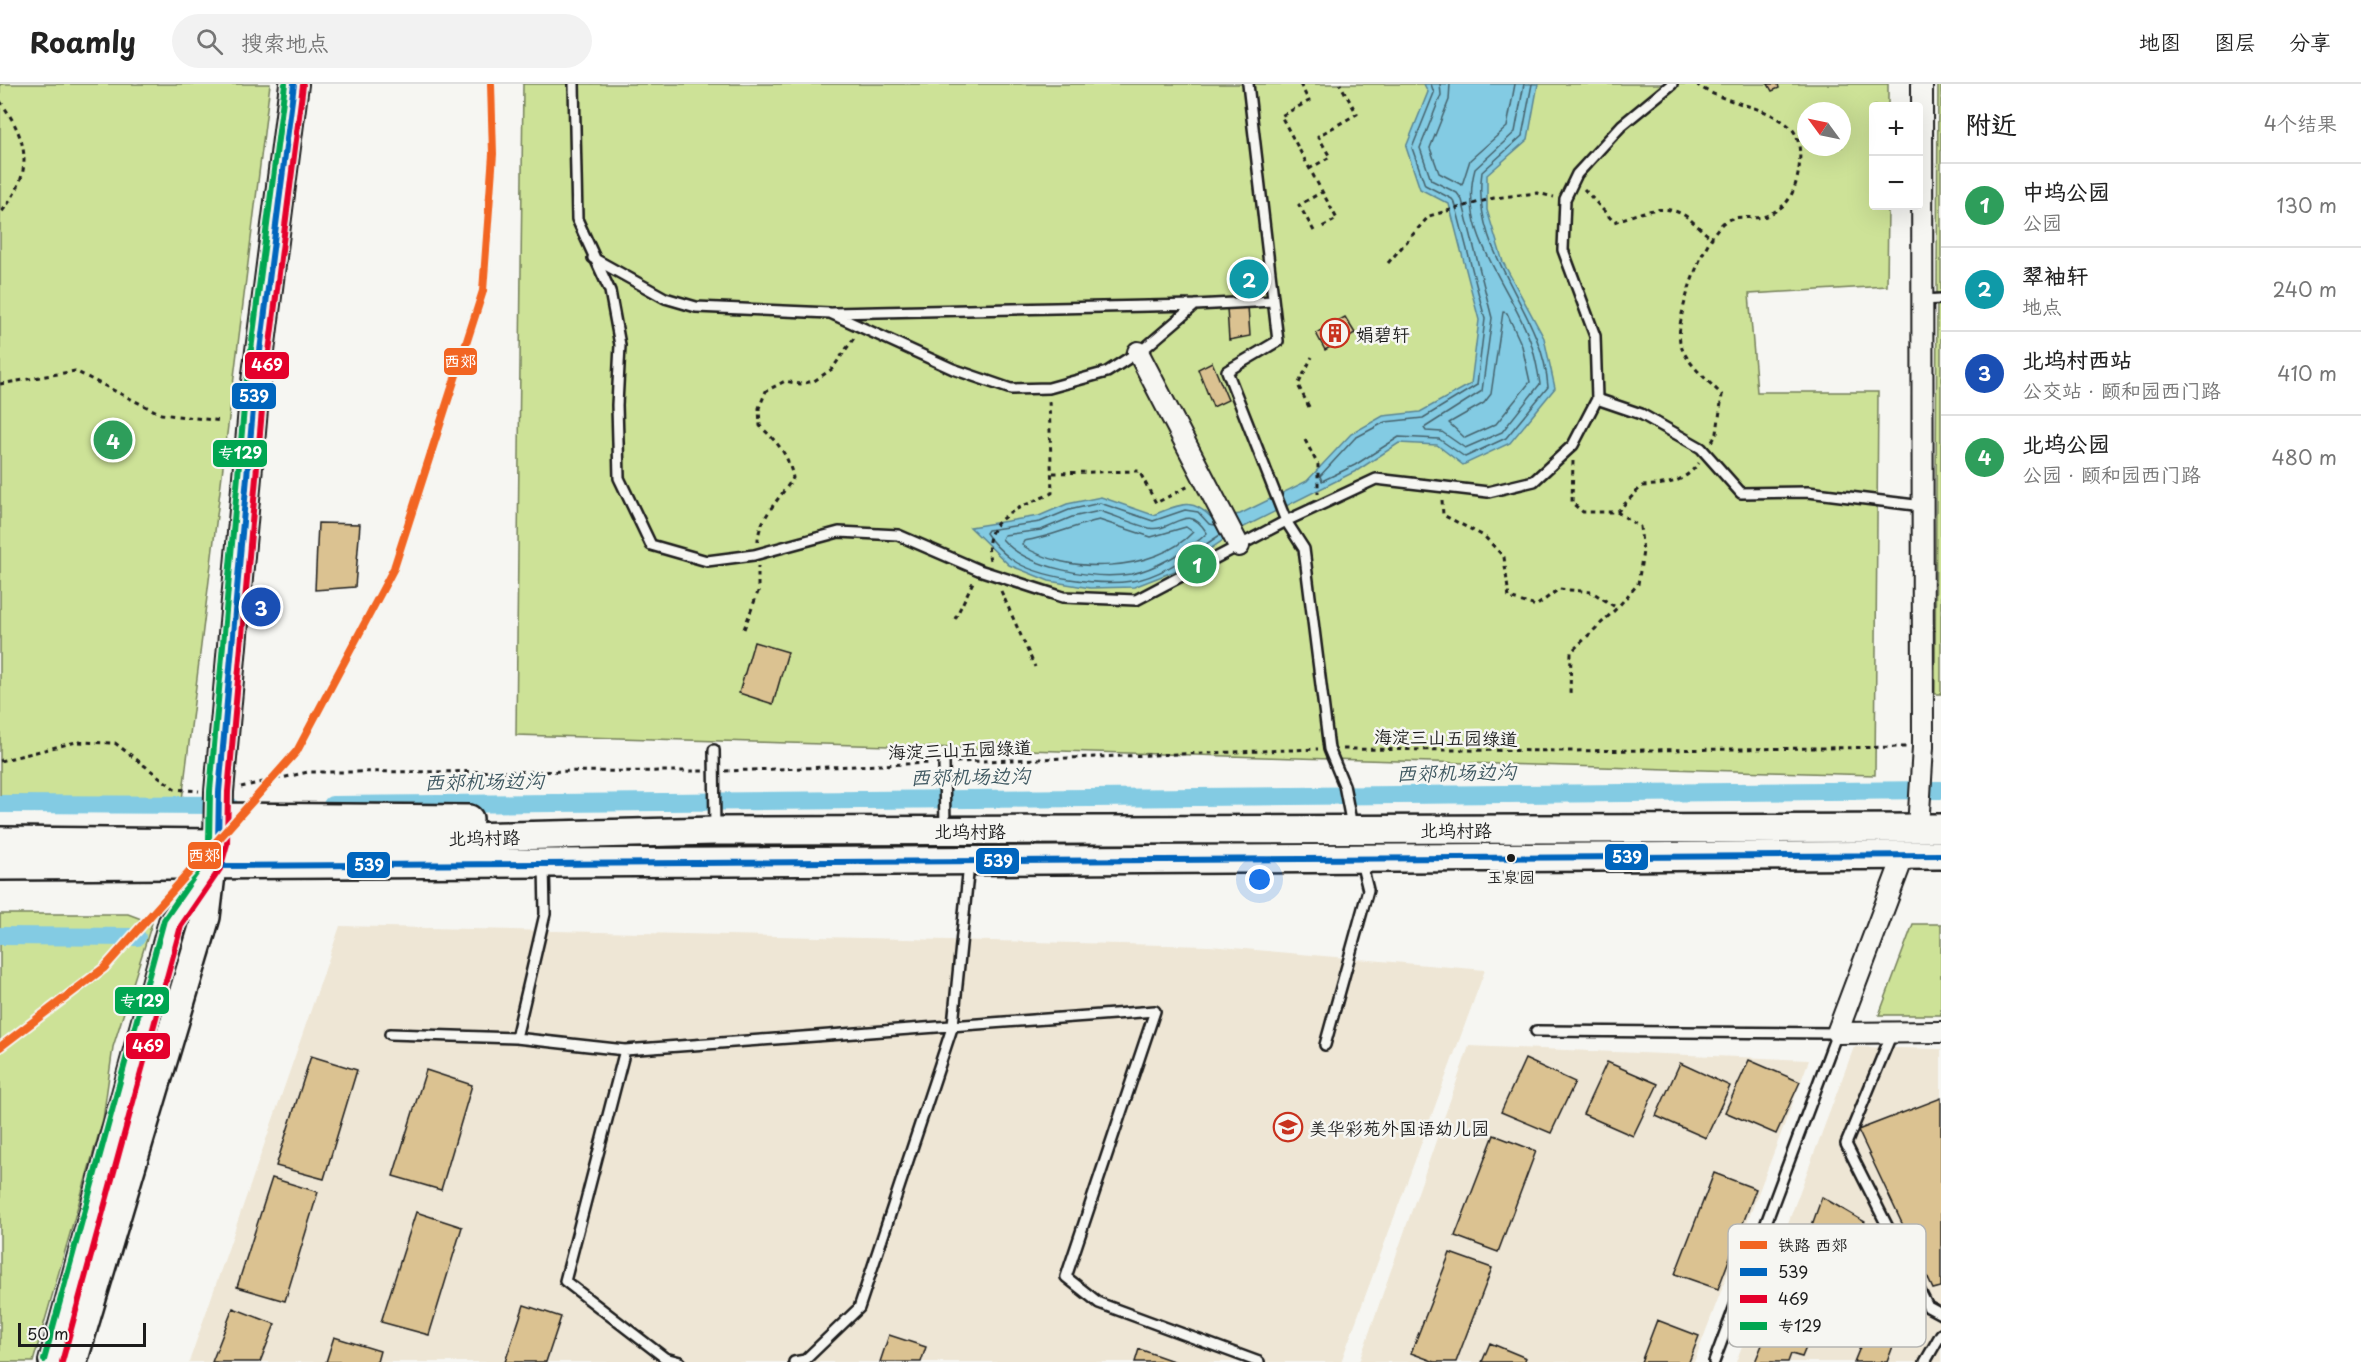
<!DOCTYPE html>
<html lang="zh">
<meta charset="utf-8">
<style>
body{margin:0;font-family:"Playpen Sans","LXGW WenKai TC",sans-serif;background:#f2f2f2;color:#222}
.controls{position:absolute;right:18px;top:18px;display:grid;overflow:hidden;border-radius:6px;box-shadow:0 6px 24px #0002}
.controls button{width:54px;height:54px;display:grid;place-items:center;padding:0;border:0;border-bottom:2px solid #e0e0e0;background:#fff;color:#222;font:30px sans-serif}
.compass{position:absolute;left:1797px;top:18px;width:54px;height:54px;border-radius:50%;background:#fff;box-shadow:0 6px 24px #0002;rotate:303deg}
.scale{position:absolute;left:18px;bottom:15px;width:128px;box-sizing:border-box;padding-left:6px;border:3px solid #1c1c1c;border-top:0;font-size:16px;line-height:21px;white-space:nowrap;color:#1c1c1c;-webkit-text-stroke:4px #f6f6f2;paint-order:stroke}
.you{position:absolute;left:1260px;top:796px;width:21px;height:21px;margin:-15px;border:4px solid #fff;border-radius:50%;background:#1a73e8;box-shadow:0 0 0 9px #1a73e833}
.badge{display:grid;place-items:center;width:39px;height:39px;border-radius:50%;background:#7c3aed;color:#fff;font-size:20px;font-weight:700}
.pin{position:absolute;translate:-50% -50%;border:3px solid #fff;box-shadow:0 2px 6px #0006}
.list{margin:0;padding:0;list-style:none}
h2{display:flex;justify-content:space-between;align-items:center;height:78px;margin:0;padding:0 24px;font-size:26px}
h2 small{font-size:20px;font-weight:400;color:#767676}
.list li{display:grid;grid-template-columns:39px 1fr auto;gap:18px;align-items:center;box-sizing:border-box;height:84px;padding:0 24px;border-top:2px solid #e0e0e0}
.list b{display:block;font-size:22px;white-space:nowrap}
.list p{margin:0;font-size:20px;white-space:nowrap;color:#767676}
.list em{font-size:20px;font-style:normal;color:#767676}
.icon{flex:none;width:33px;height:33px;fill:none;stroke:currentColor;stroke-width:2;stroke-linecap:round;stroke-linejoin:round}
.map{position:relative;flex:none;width:1941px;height:1278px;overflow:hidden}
header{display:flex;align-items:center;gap:36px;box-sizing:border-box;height:84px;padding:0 30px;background:#fff;border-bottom:2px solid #e0e0e0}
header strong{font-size:28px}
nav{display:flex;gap:33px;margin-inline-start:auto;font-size:21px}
.search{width:420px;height:54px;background:#f2f2f2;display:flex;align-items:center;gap:15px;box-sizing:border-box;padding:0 21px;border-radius:33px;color:#767676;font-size:22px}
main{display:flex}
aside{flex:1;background:#fff}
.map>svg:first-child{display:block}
</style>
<header>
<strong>Roamly</strong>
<div class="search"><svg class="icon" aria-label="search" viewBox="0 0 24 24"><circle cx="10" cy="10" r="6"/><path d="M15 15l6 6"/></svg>搜索地点</div>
<nav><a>地图</a><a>图层</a><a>分享</a></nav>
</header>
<main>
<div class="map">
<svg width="1941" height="1278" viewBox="0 0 1941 1278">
<rect width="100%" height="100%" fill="#f6f6f2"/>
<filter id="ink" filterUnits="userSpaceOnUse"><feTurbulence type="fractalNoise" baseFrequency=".0167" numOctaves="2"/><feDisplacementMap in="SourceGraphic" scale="12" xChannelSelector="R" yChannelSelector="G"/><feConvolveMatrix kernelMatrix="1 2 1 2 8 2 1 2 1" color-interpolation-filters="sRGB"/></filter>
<g filter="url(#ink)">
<path fill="#eee6d5" d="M340 842 1210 862 1485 886 1341 1278H189Z
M1469 962 1809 976 1694 1278H1359Z
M1854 963 1941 965V1278H1736Z"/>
<path fill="#cde297" stroke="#747f5a" stroke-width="1.5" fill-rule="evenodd" d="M0 0H270L182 716 0 712Z
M523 0H1888V22H1874V122H1888L1887 202 1749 210 1757 308H1878L1875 691 516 651ZM1806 27H1842V63H1806Z
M1938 0H1941V610H1935Z
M0 830H128L152 839 113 963 103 1035 33 1278H0Z
M1913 840H1941V931H1879Z"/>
<path fill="#83cbe3" stroke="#5a8593" stroke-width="1.5" d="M1424 0H1538L1528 55 1487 91V126L1503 178 1544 254 1555 304 1510 359 1463 381 1437 361 1399 359 1358 386 1240 445 1180 485 1134 503 1090 504 1049 497 1009 481 970 443 1039 432 1067 420 1101 413 1153 431C1180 421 1191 412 1213 435L1240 430 1307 397 1351 350 1383 332 1420 328 1471 300 1479 236 1449 120 1420 105 1406 63 1428 8Z"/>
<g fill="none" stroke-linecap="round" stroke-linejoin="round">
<path stroke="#45626c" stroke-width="1.5" d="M1431 0 1434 9 1412 64 1425 101 1452 115 1455 119 1485 235 1477 301 1423 334 1385 338 1355 354 1320 392 1322 397 1355 381 1399 353 1439 355 1465 373 1506 354 1548 303C1543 225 1470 170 1482 88L1522 52 1532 0
M1440 0 1441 11 1420 64 1431 96 1457 109 1462 116 1492 234 1482 307 1424 344 1426 347 1442 348 1465 364 1502 348 1540 300C1538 287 1535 272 1531 259 1512 203 1457 149 1475 85L1515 48 1524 0
M1450 0 1449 16 1430 64 1439 89 1462 101 1470 76 1507 43 1515 0
M1503 228 1507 229 1522 262 1530 298 1496 340 1465 354 1449 339 1484 319 1491 310Z
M1100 427C1116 432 1133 440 1149 444 1173 449 1187 416 1207 449 1191 465 1153 486 1131 490 1093 496 1027 484 1002 455L1004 451 1041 446 1072 433Z
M1099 436 1151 453 1186 443 1193 448C1156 488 1066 492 1022 461L1024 457C1050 453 1073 442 1099 436Z
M1215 441 1209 440 1198 428 1185 426 1153 437 1100 419 1069 426 1040 438 988 446 986 449C992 458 1003 469 1011 475 1038 494 1100 502 1132 497 1162 493 1195 467 1220 451"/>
<path stroke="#83cbe3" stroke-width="18" d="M0 720 229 721
M332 721 1941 706
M0 852 137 853"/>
</g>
<path fill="#dbc291" stroke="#1c1c1c" stroke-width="1.5" d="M1768 0H1778L1779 4 1772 7Z
M1256 181 1262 198 1242 208 1236 191Z
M1248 222 1250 252 1229 256 1227 224Z
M1345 233 1355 249 1325 266 1316 249Z
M1212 278 1228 316 1213 323 1198 285Z
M318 439 360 440 355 503 315 506Z
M754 558 788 568 773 620 739 609Z
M311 972 357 986 324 1095 276 1082Z
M1525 975 1575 998 1551 1049 1501 1028Z
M1749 976 1800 998 1776 1050 1725 1028Z
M1607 978 1658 1000 1633 1052 1583 1030Z
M1680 979 1730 1002 1706 1054 1656 1032Z
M426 986 472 1001 441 1106 393 1092Z
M1941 1014V1203L1933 1205 1858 1046Z
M1494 1051 1536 1067 1498 1168 1455 1152Z
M1714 1089 1756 1105 1718 1205 1675 1190Z
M272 1094 318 1108 285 1217 237 1203Z
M1822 1113 1865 1138 1832 1228 1787 1211Z
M416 1128 462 1143 429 1251 381 1238Z
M1450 1169 1492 1184 1456 1278H1435L1411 1269Z
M524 1221 561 1233 546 1278H505Z
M233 1224 275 1240 260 1278H212Z
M1875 1227 1914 1241 1906 1260 1895 1257 1887 1278H1854Z
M1657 1236 1699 1252 1689 1278H1641Z
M1771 1239 1810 1254 1802 1273 1791 1270 1788 1278H1755Z
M889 1251 926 1263 921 1278H880Z
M334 1253 380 1267 377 1278H326Z
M1490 1259 1526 1274 1524 1278H1482Z
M1139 1265 1176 1278H1135Z"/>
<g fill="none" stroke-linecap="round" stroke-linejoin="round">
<g stroke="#1c1c1c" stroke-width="14">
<path id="lane" d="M574 0 577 135 610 207 620 261 617 321 619 394 651 461 707 477 754 471 839 448 898 451 979 486 1063 513 1136 516 1286 437 1376 395 1488 408 1534 397 1573 361 1597 315 1595 252 1563 166 1565 115 1577 90 1622 41 1672 0
M1248 0 1278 257 1227 287 1286 437 1304 465 1329 665 1344 701 1352 742
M593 174 665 214 696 223 830 229 953 285 1011 305 1049 304 1107 288 1146 263 1195 221
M1922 216 1941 215
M833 229 1195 221 1273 217
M1597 315 1641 330 1701 364 1741 409 1808 408 1923 422
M714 666 715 745
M944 679 945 745
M1536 947 1837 949 1714 1278
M1892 949 1846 1060 1928 1223 1941 1230
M390 950 516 954 625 966
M516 954 545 830 544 780
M1325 961 1368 806 1361 778
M680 1278 665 1274 565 1197 625 966 1155 927 1066 1193 1099 1219 1259 1278
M794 1278 805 1276 859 1224 953 941 969 780
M1925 1278 1941 1250"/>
</g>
<g stroke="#1c1c1c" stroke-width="24">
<path id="street" d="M1138 268 1239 462
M1918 744 1923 663 1922 0
M1904 771 1837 949 1941 948"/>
</g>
<g stroke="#1c1c1c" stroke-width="32">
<path id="secondary" d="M219 733 469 735
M0 757 218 759 715 747 1941 744
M0 782 1941 771
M53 1278 173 838 209 785
M73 1278 206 833 212 782 218 759 219 708 254 314 294 0"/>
</g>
<path stroke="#1c1c1c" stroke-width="3" stroke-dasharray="4.5 4.5" stroke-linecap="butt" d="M1300 0 1309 17 1281 32 1337 135 1320 144
M1696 0C1724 21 1766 20 1791 44 1807 59 1799 106 1785 120 1781 124 1771 130 1766 132 1752 137 1735 128 1722 140 1703 157 1675 232 1680 258 1684 278 1709 297 1722 311L1717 349 1712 358
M0 17C30 59 34 89 0 130
M1309 85 1330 73 1318 52 1357 30 1340 0
M1584 105 1614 138C1637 130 1665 117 1687 133 1696 140 1703 148 1713 155
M1314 147 1299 121 1322 108
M1388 179 1429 132 1494 114 1537 109 1554 113
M0 300 75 287 161 330 222 337
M1309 323 1298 301 1312 273
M1305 356 1318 381V410
M1573 377 1572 419 1583 428H1617L1640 443 1643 467 1638 500 1617 524
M1053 389 1139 387 1156 419 1189 402
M1442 416 1443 431 1484 452 1504 473 1509 514 1536 522 1559 505 1592 508 1617 524 1571 568 1570 612
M1617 428 1642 402C1668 400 1682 400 1699 379
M758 458C757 436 782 412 793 394 789 371 777 358 760 342L759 324 766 307 785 297 800 300 814 297 832 285 854 254
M990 476C980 433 1021 424 1052 409L1049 315
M1001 507 1035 583
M955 535 974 496
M744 545 758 508V482
M1343 665 1567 667 1906 663
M0 677 76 658 115 659 175 705 199 707
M956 678 1318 665
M725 687 932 679
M241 703 308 688 704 687"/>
<use href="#lane" stroke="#f6f6f2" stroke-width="9"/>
<use href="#street" stroke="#f6f6f2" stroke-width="20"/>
<use href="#secondary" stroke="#f6f6f2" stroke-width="27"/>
<g stroke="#f6f6f2" stroke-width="10">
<path id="bus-1" d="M294 0 254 314 219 708 218 759 212 782 1941 771"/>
</g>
<g stroke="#f6f6f2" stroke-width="10">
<path id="bus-2" d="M62 1278 181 842 220 785 227 760 228 708 263 315 303 1"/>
</g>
<g stroke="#f6f6f2" stroke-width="10">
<path id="bus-3" d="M44 1276 164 836 204 778 209 758 210 707 245 313 285 0"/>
</g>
<use href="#bus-1" stroke="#0065bd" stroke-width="6"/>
<use href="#bus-2" stroke="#e4002b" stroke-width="6"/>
<use href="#bus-3" stroke="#00a651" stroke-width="6"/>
<g stroke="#f6f6f2" stroke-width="12">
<path id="rail-1" d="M0 963 104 884 297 667 394 484 483 207 493 70 491 0"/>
</g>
<use href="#rail-1" stroke="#f26522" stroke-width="8"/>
</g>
</g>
<defs>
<g id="building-ring" transform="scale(1.5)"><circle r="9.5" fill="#f6f6f2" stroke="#c8321e" stroke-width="1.5"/><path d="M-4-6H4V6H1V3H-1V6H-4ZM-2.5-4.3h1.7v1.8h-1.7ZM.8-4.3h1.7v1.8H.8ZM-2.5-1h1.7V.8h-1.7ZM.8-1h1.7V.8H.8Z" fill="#c8321e"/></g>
<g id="school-ring" transform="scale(1.5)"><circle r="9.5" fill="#f6f6f2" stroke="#c8321e" stroke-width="1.5"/><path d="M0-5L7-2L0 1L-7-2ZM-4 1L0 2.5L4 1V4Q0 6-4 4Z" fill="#c8321e"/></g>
</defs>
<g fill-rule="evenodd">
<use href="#building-ring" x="1335" y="249"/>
<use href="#school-ring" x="1288" y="1043"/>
</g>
<circle fill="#1c1c1c" stroke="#f6f6f2" stroke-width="2" cx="1511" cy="774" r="5"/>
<g text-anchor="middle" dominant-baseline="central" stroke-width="5" stroke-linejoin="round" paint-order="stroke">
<g font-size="16" fill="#1c1c1c" stroke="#f6f6f2">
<text x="1511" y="792">玉泉园</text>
</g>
<g font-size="18" fill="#1c1c1c" stroke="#f6f6f2" text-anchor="start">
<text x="1356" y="249">娟碧轩</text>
<text x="1309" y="1043">美华彩苑外国语幼儿园</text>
</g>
<g font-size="18" fill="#1c1c1c" stroke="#f6f6f2">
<text transform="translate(1446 653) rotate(1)">海淀三山五园绿道</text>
<text transform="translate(960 665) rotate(-2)">海淀三山五园绿道</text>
<text x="1456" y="745">北坞村路</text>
<text x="970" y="746">北坞村路</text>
<text transform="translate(484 753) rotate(-1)">北坞村路</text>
</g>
<g font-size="20" font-style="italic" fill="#405962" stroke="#f6f6f2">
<text transform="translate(1456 688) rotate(-1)">西郊机场边沟</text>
<text transform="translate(970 692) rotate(-1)">西郊机场边沟</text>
<text transform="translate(484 697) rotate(-1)">西郊机场边沟</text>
</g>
</g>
<rect x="1728" y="1140" width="198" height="123" rx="9" fill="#f6f6f2" stroke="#b5b5b2" stroke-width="1.5"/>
<rect x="1740" y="1157" width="27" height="8" fill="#f26522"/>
<rect x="1740" y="1184" width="27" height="8" fill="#0065bd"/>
<rect x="1740" y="1211" width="27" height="8" fill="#e4002b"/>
<rect x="1740" y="1238" width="27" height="8" fill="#00a651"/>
<g font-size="16" fill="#1c1c1c">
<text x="1778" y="1167">铁路 西郊</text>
<text x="1778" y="1194">539</text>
<text x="1778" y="1221">469</text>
<text x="1778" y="1248">专129</text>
</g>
<g stroke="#f6f6f2" stroke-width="2">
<rect x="443" y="263" width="35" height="29" rx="6" fill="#f26522"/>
<rect x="244" y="267" width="46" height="29" rx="6" fill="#e4002b"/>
<rect x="231" y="298" width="46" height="28" rx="6" fill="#0065bd"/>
<rect x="212" y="355" width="56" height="29" rx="6" fill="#00a651"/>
<rect x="187" y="757" width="35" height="29" rx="6" fill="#f26522"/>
<rect x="1604" y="759" width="45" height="28" rx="6" fill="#0065bd"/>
<rect x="975" y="763" width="45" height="28" rx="6" fill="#0065bd"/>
<rect x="346" y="767" width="45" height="28" rx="6" fill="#0065bd"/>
<rect x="114" y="902" width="56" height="29" rx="6" fill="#00a651"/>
<rect x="125" y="948" width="46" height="28" rx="6" fill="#e4002b"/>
</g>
<g font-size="16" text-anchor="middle" font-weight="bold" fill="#fff">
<text x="460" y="283">西郊</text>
<text x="267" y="287">469</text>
<text x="254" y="318">539</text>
<text x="240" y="375">专129</text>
<text x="204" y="777">西郊</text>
<text x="1627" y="779">539</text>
<text x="998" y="783">539</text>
<text x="369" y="787">539</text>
<text x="142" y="923">专129</text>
<text x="148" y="968">469</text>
</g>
</svg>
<div class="controls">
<button>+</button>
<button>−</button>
</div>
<svg class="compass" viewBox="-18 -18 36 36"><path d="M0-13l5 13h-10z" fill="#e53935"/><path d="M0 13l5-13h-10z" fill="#767676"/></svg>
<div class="scale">50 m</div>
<div class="you"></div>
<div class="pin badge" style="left:1197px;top:480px;background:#2e9e5b">1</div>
<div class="pin badge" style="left:1249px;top:195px;background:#0f9aa8">2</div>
<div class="pin badge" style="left:261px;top:523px;background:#1a4fb4">3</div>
<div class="pin badge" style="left:113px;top:356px;background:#2e9e5b">4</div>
</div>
<aside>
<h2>附近<small>4个结果</small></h2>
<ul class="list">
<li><span class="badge" style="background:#2e9e5b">1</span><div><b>中坞公园</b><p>公园</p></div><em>130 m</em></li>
<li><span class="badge" style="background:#0f9aa8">2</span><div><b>翠袖轩</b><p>地点</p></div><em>240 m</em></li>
<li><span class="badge" style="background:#1a4fb4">3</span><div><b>北坞村西站</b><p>公交站 · 颐和园西门路</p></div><em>410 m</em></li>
<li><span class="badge" style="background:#2e9e5b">4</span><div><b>北坞公园</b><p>公园 · 颐和园西门路</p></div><em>480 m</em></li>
</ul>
</aside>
</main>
